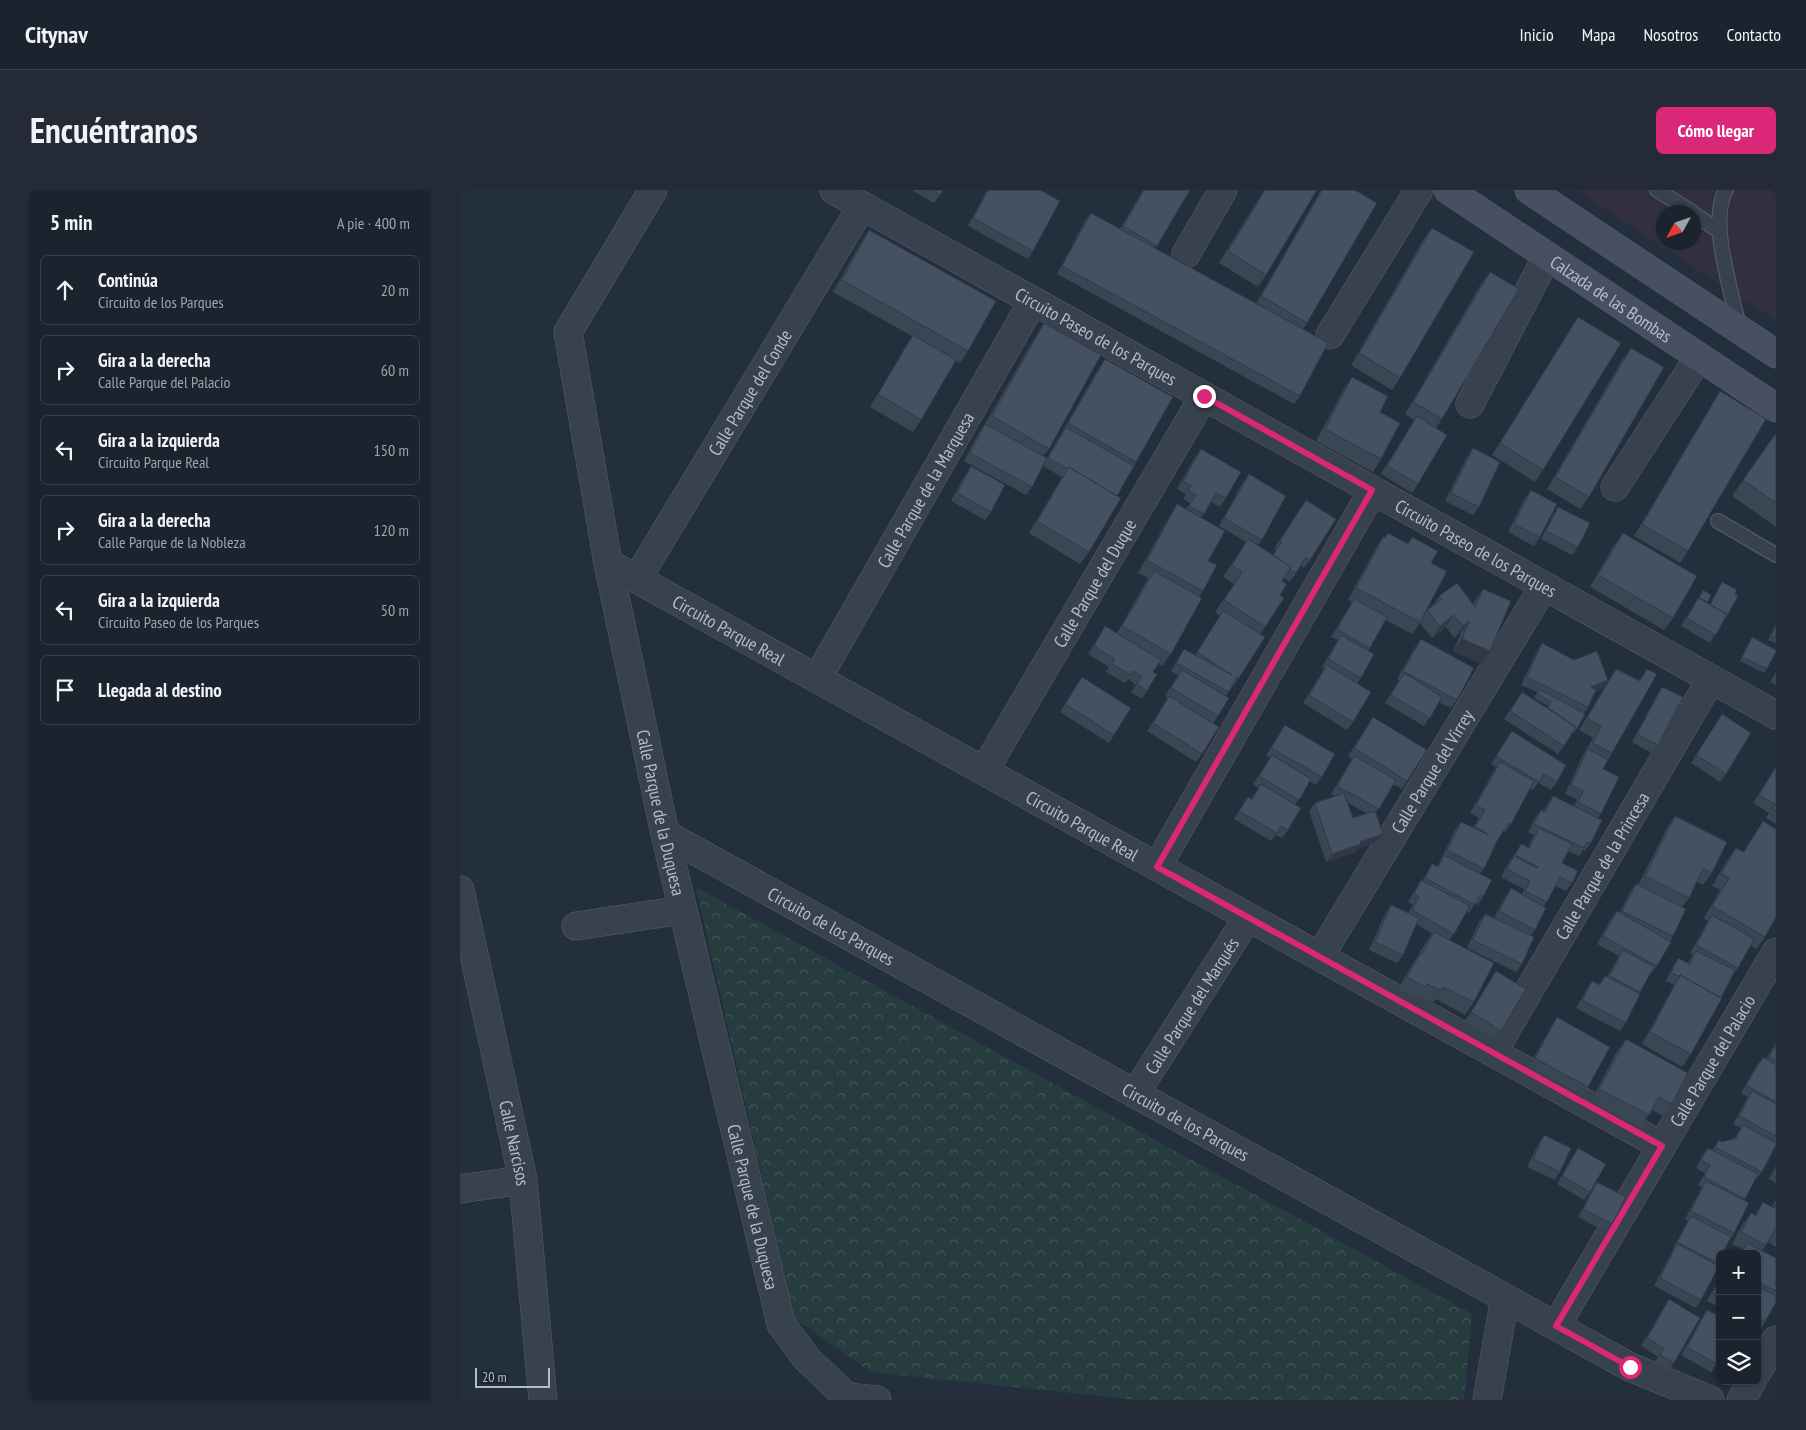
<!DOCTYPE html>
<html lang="es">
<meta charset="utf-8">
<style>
body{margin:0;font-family:"PT Sans Narrow",sans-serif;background:#242b36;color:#f1f3f6}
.controls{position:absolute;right:15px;bottom:15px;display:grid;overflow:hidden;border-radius:8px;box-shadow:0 1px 4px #0004}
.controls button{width:45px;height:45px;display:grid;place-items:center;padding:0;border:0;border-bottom:1px solid #39404a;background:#1b232e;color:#f1f3f6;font:25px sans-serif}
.compass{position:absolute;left:1196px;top:15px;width:45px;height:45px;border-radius:50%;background:#1b232e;box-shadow:0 1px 4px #0004;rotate:230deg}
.scale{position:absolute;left:15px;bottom:12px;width:75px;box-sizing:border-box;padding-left:5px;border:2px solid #b4bcc9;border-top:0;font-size:14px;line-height:18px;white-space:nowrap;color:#b4bcc9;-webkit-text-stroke:4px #1d2633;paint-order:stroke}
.stop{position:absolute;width:15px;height:15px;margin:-11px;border:4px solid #db2777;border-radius:50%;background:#fff}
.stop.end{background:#db2777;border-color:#fff;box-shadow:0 1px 5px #0008}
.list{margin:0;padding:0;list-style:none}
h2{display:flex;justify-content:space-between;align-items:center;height:65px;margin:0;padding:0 20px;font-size:21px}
h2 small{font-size:16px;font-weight:400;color:#a0a4aa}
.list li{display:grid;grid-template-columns:32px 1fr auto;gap:15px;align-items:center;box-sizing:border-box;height:70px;margin:0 10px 10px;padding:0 10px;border:1px solid #39404a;border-radius:8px}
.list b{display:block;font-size:19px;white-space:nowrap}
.list p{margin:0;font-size:16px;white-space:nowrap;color:#a0a4aa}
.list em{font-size:16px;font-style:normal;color:#a0a4aa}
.icon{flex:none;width:28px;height:28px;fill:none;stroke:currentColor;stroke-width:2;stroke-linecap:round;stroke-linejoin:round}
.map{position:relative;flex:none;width:1316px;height:1210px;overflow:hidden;border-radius:8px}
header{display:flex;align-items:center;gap:30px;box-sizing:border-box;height:70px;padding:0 25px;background:#1b232e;border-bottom:1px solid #39404a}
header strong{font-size:24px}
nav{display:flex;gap:28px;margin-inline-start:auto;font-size:18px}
.intro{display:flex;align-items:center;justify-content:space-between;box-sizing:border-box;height:120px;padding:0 30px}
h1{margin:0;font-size:35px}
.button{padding:12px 22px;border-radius:8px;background:#db2777;color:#fff;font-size:18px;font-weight:700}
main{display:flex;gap:30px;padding:0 30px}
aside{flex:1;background:#1b232e;border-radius:8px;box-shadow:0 1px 4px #0004}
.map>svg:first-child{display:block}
</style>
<header>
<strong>Citynav</strong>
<nav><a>Inicio</a><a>Mapa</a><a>Nosotros</a><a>Contacto</a></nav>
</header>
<div class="intro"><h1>Encuéntranos</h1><a class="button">Cómo llegar</a></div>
<main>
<aside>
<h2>5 min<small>A pie · 400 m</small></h2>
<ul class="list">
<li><svg class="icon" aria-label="ahead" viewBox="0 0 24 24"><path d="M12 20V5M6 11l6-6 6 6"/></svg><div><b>Continúa</b><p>Circuito de los Parques</p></div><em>20 m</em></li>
<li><svg class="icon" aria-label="right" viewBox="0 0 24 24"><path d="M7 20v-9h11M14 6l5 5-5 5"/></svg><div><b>Gira a la derecha</b><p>Calle Parque del Palacio</p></div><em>60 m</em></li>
<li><svg class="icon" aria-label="left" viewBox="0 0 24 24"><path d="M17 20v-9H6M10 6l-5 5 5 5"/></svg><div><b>Gira a la izquierda</b><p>Circuito Parque Real</p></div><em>150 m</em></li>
<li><svg class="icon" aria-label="right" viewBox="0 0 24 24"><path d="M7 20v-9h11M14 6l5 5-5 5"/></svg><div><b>Gira a la derecha</b><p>Calle Parque de la Nobleza</p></div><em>120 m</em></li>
<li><svg class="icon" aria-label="left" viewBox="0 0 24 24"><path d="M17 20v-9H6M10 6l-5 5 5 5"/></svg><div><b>Gira a la izquierda</b><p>Circuito Paseo de los Parques</p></div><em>50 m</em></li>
<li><svg class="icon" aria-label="arrive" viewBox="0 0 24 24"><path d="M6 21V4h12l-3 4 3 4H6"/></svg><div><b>Llegada al destino</b></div></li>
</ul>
</aside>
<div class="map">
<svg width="1316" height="1210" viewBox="0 0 1316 1210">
<defs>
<pattern id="park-crowns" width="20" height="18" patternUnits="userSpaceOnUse" patternTransform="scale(1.25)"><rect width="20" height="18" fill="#263c3f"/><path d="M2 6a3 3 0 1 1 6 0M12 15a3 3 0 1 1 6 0" fill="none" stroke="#435659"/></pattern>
</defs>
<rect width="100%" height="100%" fill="#242f3e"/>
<path fill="#32303f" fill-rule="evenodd" d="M1116 0H1316V131ZM1204 22H1234V52H1204Z"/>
<path fill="url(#park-crowns)" d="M236 697 1012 1124 1004 1210H678L411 1182 334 1128Z"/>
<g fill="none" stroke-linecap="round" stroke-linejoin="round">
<g stroke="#565f6c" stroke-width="16">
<path id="lane" d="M1197 0 1232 22
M1266 0C1248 31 1272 102 1279 137
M1234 24 1258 40
M1258 331 1316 365"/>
</g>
<g stroke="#565f6c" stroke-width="29">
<g id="street">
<path id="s1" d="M193 0 108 142 148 373 205 644 321 1134 347 1169 387 1207 417 1210"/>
<path id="s2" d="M374 0 1316 525"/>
<path d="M726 64 763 0"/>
<path d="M870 145 959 0"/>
<path d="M1010 214 1087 66"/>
<path d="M1155 297 1239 167"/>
<path id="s3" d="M148 373 1202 956"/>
<path id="s4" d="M177 389 402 16"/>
<path id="s5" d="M357 489 573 111"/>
<path id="s6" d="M524 581 744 206"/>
<path id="s7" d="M205 644 1170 1177 1250 1210"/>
<path d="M697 677 913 300"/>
<path id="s8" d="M0 700 63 990 83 1210"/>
<path d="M116 736 223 720"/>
<path id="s9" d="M860 766 1084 396"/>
<path id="s10" d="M1033 862 1251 489"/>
<path id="s11" d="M675 904 788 727"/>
<path d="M0 999 63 990"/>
<path id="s12" d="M1096 1136 1316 762"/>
<path d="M1297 1182 1316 1150"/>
<path d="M1027 1210 1045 1108"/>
<path d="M1281 1210 1292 1191"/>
</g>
</g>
<g stroke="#565f6c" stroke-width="29">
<g id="secondary">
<path id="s13" d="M988 0 1316 218"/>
<path d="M1069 0 1316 164"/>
</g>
</g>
<use href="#lane" stroke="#38414e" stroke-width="14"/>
<use href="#street" stroke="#38414e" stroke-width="28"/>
<use href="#secondary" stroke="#465061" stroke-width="28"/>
</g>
<path fill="#3b4654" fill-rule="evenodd" d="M452 0H483L474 13Z
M527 0H580L573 61 568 69 508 36Z
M683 0H730L695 58 796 113 861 0H895L847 133 843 139 840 206 834 214 597 84 625 31 631 23 660 39Z
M804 0H857L806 85 798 97 759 73Z
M972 38 940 188 932 200 891 175 963 50Z
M409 40 508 161 500 173 496 171 461 230 453 242 410 217 445 157 452 146 373 102 401 52Z
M1030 82 982 229 976 238 958 294 952 303 921 284 954 230 945 224 1021 94Z
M1118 127 1083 280 1075 292 1032 265 1110 139Z
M584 133 589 259 583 266V275L637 181 645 169 676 272 657 306 629 362 620 374 569 343 602 287 583 276 572 297 566 305 504 271 519 242 525 234 576 145Z
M1171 158 1129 307 1120 319 1087 299 1162 170Z
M892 187 920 222 921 269 913 282 856 251 884 199Z
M1260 201 1228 361 1220 373 1174 346 1252 214Z
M1316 243V337L1272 306Z
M1013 258 1019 317 1013 325 985 311 1007 267Z
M741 259 766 308 760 317 751 312 741 328 748 371 743 401 739 406 711 464 702 476 698 474 693 482 687 501 682 509 671 502 676 495 668 489 665 493 646 482 649 477 628 464 645 436 657 443 688 388 678 383 709 327 717 314 726 319 730 313 723 309 726 304 717 299 735 267Z
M511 276 531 322 525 330 491 311 505 285Z
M789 284 802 350 798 355 813 365 816 360 814 359 840 318 850 370 844 378 841 376 830 392 824 388 822 391 820 405 805 437 800 444 779 488 773 497 772 496 766 506 758 526 753 534 742 564 736 572 687 541 708 508 705 506 718 485 711 481 719 467 724 459 735 465 760 426 755 422 774 394 763 387 786 352 759 336 783 292Z
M1071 300 1080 347 1074 356 1048 342 1065 308Z
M1098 317 1118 357 1112 365 1081 349 1093 325Z
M928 343 947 354 952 347 971 373 964 424 967 420 973 415 979 406 1013 414 1023 399 1030 461 1022 474 993 461 1001 443 994 448 986 437 972 448 960 433 952 444 926 430 908 461 901 488 897 493 893 532 887 540 843 513 864 479 862 477 878 450 871 447 892 412 888 410 915 359 923 347 925 348Z
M1163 343 1213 428 1204 440 1130 397 1154 355Z
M1262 392 1275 404 1267 426 1264 430 1250 453 1221 436 1233 416 1243 400 1251 405 1247 413 1250 414Z
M1316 434V453L1308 450Z
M1292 447 1307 479 1304 483 1280 471Z
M961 449 997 510 991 518 979 512 964 536 925 513 939 490 937 489 955 457Z
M1082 453 1148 490 1142 499 1136 501 1128 517 1124 523 1117 539 1114 543 1113 542 1098 564 1044 529 1062 502 1087 518 1088 516 1074 508 1077 502 1061 495 1077 461Z
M1156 479 1179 491 1187 479 1152 563 1148 570 1143 579 1141 624 1138 628 1131 653 1125 661 1123 660 1119 666 1108 661 1102 673 1112 693 1106 701 1095 696 1084 716 1075 740 1071 745 1062 774 1056 782 1007 758 1019 732 1025 724 1034 728 1045 707 1051 698 1062 704 1064 699 1041 687 1048 674 1061 654 1068 657 1074 645 1068 642 1075 628 1081 620 1084 621 1087 614 1093 606 1114 616 1117 609 1105 604 1122 567 1133 548 1119 540 1148 491Z
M1316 482V495L1310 492Z
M622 487 654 545 649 553 600 522Z
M1202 497 1198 555 1192 563 1172 552 1197 505Z
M1262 524 1266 584 1260 592 1231 573Z
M913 527 947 591 942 599 933 594 916 623 923 644 917 652 897 659 895 662 866 672 849 621 855 613 875 606 871 604 892 569 888 566ZM888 613 906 623 893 628Z
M825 535 862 587 856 595 849 591 835 615 828 640 822 648 816 645 811 651 774 629 788 607 791 609 799 598 793 594 810 568 806 566 819 543Z
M1052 541 1097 592 1091 600 1078 593 1073 600 1070 599 1051 634 1045 642 1043 641 1038 649 1024 679 1020 684 1023 707 1018 715 1015 714 1009 723 1006 722 990 750 1014 812 1005 825 976 809 972 813 959 806 957 809 938 799 952 775 972 743 956 734 943 765 937 773 909 760 925 724 931 715 948 723 953 715 948 712 956 698 961 690 962 691 972 674 977 677 981 669 995 640 1001 632 1013 638 1019 628 1010 623 1036 577 1031 574Z
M1315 578 1316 579V634L1306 628 1309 623 1293 613Z
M1215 626 1252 683 1243 695 1237 692 1229 708 1222 717 1213 746 1197 776 1191 784H1190L1179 804 1166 833 1160 841 1116 818 1127 799 1132 791 1139 794 1145 786 1147 787 1159 766 1137 754 1151 729 1157 721 1160 722 1170 702 1176 694 1178 695 1207 638Z
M1303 631 1305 747 1296 759 1290 755 1278 778 1272 786 1231 864 1222 877 1182 854 1214 795 1206 791 1213 776 1218 768 1228 773 1233 764 1230 763 1248 731 1244 728 1260 700 1252 696 1267 670 1276 658 1283 662Z
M1036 781 1041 841 1035 849 1005 831Z
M1097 827 1128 897 1122 905 1069 876 1092 835Z
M1166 849 1212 914 1203 926 1192 920 1180 938 1131 911 1157 861Z
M1316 852V958L1315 957 1302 982 1296 990 1295 989 1284 1011 1274 1043 1256 1075 1241 1110 1236 1118 1194 1096 1213 1060H1212L1228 1031 1225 1029 1242 997 1238 995 1245 983 1236 978 1242 966 1248 958 1252 960 1259 950 1262 952 1274 949 1281 938 1273 934 1288 907 1281 903 1297 875 1303 867 1306 869Z
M1084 945 1100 982 1095 990 1067 977 1079 953Z
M1118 958 1130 1002 1124 1010 1097 994 1112 967Z
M1316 975V993L1309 989Z
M1137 992 1152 1034 1146 1042 1118 1027 1132 1000Z
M1316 1010V1057L1308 1052 1302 1061 1316 1068V1112L1305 1132 1300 1140 1297 1139V1064H1280L1283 1059 1272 1054 1282 1035 1291 1023 1295 1025 1303 1012 1312 1017Z
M1260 1087V1118L1247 1111Z
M1209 1109 1214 1173 1209 1181 1194 1173 1198 1167 1181 1156 1204 1117Z
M1247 1120 1260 1126V1172L1259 1171 1251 1182 1221 1165 1242 1128Z"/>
<path fill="#303945" d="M994 425 986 437 972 448 980 436Z
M1009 431 1001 443 994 448 1003 436Z
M1002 449 1030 461 1022 474 993 461Z
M1148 490 1142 499 1125 505 1131 497Z
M923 644 917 652 897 659 895 662 866 672 872 664 900 652Z"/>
<path fill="#455162" stroke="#303945" d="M472 0H483L480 5Z
M528 0H580L600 11 573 61 513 28Z
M684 0H730L697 56 663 36Z
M805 0H857L806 85 768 61Z
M862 0H895L917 13 847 133 801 106Z
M631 23 868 153 840 206 602 76Z
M972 38 1014 62 940 188 899 163Z
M409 40 536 111 508 161 382 90Z
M1030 82 1059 99 982 229 953 212Z
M1118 127 1161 153 1083 280 1040 253Z
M584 133 641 165 589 259 532 226Z
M453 145 496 170 461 230 418 204Z
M1171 158 1204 177 1129 307 1095 287Z
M645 169 713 207 676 272 608 233Z
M892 187 928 206 920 222 940 233 921 269 865 239Z
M1260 201 1306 229 1228 361 1182 334Z
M957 226 987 245 958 294 927 276Z
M525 234 587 268 572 297 510 263Z
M606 237 674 276 657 306 609 277 608 279 588 268Z
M1316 243V313L1283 290Z
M1013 258 1040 272 1019 317 991 303Z
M741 259 781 282 766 308 756 303 744 324 729 316 736 305 728 301 731 296 723 291Z
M511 276 545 295 531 322 497 303Z
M609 277 661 308 629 362 577 331Z
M789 284 826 306 802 350 764 328Z
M1071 300 1097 314 1080 347 1054 334Z
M846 310 876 329 850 370 846 367 836 383 830 380 831 377 813 365 822 352 820 351Z
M717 314 765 341 748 371 757 375 743 401 687 370Z
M1098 317 1130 333 1118 357 1086 341Z
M928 343 948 354 952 347 978 361 971 373 987 381 960 432 896 398 923 347 925 348Z
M1163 343 1237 386 1213 428 1138 385Z
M788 349 831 377 822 391 827 394 820 405 824 408 805 437 764 410 782 382 772 375Z
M694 381 742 408 711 464 662 436Z
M1262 392 1277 400 1275 404 1278 406 1267 426H1266L1267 424 1250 415Z
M997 393 1015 417 1023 399 1051 411 1030 461 1002 449 1009 431 1003 436 994 425 980 436 967 420 982 409 979 406Z
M1243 400 1251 405 1248 412 1239 408Z
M1238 408 1267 424 1256 445 1227 428Z
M894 409 927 427 910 458 877 439Z
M763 421 805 447 779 488 777 487 769 502 716 473 724 459 772 485 737 462Z
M645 436 701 470 693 482 697 484 687 501 677 494 682 486 673 481 671 485 652 474 655 469 634 456Z
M1316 436V448L1311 445Z
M881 445 914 464 901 488 868 469Z
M1292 447 1316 460V462L1307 479 1282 467Z
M961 449 1014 478 997 510 943 481Z
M1082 453 1114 470 1137 461 1148 490 1131 497 1136 500 1128 517 1067 487Z
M867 475 911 502 893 532 849 505Z
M1156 479 1180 491 1187 479 1197 484 1152 563 1133 553 1141 536 1127 528Z
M722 480 769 508 758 526 711 498Z
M944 483 982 507 970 528 931 505Z
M622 487 671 518 654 545 605 514Z
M1202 497 1223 507 1198 555 1177 544Z
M1079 499 1125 524 1117 539 1115 538 1116 537 1088 518 1091 512 1077 504Z
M1062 502 1116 537 1104 556 1050 521Z
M709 506 759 537 742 564 693 533Z
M1262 524 1291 543 1266 584 1236 565Z
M913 527 967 560 947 591 894 558Z
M825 535 875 564 862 587 811 558Z
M1052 541 1106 575 1097 592 1084 584 1079 592 1036 566Z
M1128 559 1148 570 1143 579 1159 587 1141 624 1118 612 1123 601 1111 595Z
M812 565 851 589 839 610 799 586Z
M894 566 936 590 919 619 877 596Z
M1040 572 1074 591 1051 634 1049 633 1038 649 1024 679 987 660 1001 632 1029 645 1015 636 1025 620 1016 615Z
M1315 578 1316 579V622L1312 619 1315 614 1299 605Z
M801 594 841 618 828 640 821 636 817 643 779 621 788 607 792 610Z
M884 603 893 628 915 621 923 644 900 652 901 654 872 664 855 613Z
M1093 606 1142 630 1131 653 1127 652 1124 658 1074 634 1081 620 1085 622Z
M1215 626 1267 652 1252 683 1243 679 1229 708 1185 686Z
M1303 631 1316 639V727L1305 747 1252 716 1269 688 1261 684 1276 658 1284 662Z
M1079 638 1112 654 1102 673 1118 681 1112 693 1100 687 1087 712 1065 701 1070 691 1047 679 1054 666 1077 678 1078 677 1055 665 1061 654 1069 658Z
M984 665 1032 690 1023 707 1020 705 1015 715 965 688 972 674 978 677Z
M961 690 1010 716 994 744 952 720 959 707 954 704Z
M1176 694 1226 719 1213 746 1162 721Z
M1051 698 1086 718 1075 740 1039 721Z
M931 715 959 728 943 765 915 752Z
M1157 721 1211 752 1197 776 1143 746Z
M1025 724 1074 747 1062 774 1013 750Z
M1252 725 1294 749 1278 778 1236 755Z
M974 742 1034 773 1014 812 983 797 981 801 967 794 965 797 947 787 961 763 962 764Z
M1163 760 1194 777 1180 802 1150 786Z
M1236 761 1275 780 1261 808 1220 785V787L1211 783 1218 768 1230 774Z
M1036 781 1066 799 1041 841 1011 822Z
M1220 785 1262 808 1231 864 1190 842Z
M1145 786 1180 804 1166 833 1122 810 1132 791 1140 795Z
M1097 827 1150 857 1128 897 1075 868Z
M1166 849 1228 883 1212 914 1199 907 1189 925 1139 899Z
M1316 854V871L1309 867Z
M1303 867 1316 875V912L1286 895Z
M1292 901 1316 914V946L1279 926Z
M1283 935 1316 953V955L1302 982 1255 957 1259 950 1262 952 1276 948Z
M1084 945 1111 958 1100 982 1073 969Z
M1118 958 1146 974 1130 1002 1102 986Z
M1248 958 1298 984 1285 1009 1244 987 1250 975 1241 970Z
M1316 977V987L1312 985Z
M1246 991 1289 1013 1274 1043 1231 1021Z
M1137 992 1166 1007 1152 1034 1123 1019Z
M1303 1012 1314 1018 1316 1014V1040L1315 1039 1306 1055 1281 1042 1291 1023 1296 1026Z
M1231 1026 1271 1047 1262 1064H1260V1069L1258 1073 1217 1052Z
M1287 1053 1316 1068V1101L1297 1092V1064H1281Z
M1217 1054 1259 1076 1241 1110 1200 1088Z
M1260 1089V1107L1252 1103Z
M1297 1096 1316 1106V1112L1305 1132 1297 1127Z
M1209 1109 1240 1128 1214 1173 1200 1165 1204 1158 1187 1148Z
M1247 1120 1260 1126V1169L1257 1174 1227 1157Z"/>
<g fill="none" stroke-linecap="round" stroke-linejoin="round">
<path stroke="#db2777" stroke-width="6" d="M744 206 912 300 697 677 1202 956 1096 1136 1170 1177"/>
</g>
<g text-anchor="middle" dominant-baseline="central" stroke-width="4" stroke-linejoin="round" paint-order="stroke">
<g font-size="18" fill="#b4bcc9" stroke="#1d2633">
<text stroke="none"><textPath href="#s13" startOffset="196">Calzada de las Bombas</textPath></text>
<text stroke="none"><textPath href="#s2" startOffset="300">Circuito Paseo de los Parques</textPath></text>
<text stroke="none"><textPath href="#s4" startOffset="218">Calle Parque del Conde</textPath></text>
<text stroke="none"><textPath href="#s5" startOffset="218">Calle Parque de la Marquesa</textPath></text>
<text stroke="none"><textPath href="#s2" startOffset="735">Circuito Paseo de los Parques</textPath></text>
<text stroke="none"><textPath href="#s6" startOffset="218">Calle Parque del Duque</textPath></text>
<text stroke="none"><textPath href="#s3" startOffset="138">Circuito Parque Real</textPath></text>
<text stroke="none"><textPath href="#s9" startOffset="216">Calle Parque del Virrey</textPath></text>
<text stroke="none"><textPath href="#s1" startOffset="655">Calle Parque de la Duquesa</textPath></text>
<text stroke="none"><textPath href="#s3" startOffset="542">Circuito Parque Real</textPath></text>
<text stroke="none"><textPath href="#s10" startOffset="216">Calle Parque de la Princesa</textPath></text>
<text stroke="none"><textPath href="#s7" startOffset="190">Circuito de los Parques</textPath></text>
<text stroke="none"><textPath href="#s11" startOffset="105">Calle Parque del Marqués</textPath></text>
<text stroke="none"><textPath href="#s12" startOffset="308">Calle Parque del Palacio</textPath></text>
<text stroke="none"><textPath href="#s7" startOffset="595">Circuito de los Parques</textPath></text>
<text stroke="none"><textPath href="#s8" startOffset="259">Calle Narcisos</textPath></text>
<text stroke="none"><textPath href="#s1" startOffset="1060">Calle Parque de la Duquesa</textPath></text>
</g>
</g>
</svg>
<div class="controls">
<button>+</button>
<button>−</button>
<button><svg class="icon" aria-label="layers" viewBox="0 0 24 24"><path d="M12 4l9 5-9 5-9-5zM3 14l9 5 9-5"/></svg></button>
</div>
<svg class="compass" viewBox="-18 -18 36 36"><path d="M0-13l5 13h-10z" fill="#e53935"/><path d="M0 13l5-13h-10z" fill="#a0a4aa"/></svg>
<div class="scale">20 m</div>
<div class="stop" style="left:1170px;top:1177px"></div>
<div class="stop end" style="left:744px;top:206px"></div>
</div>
</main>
